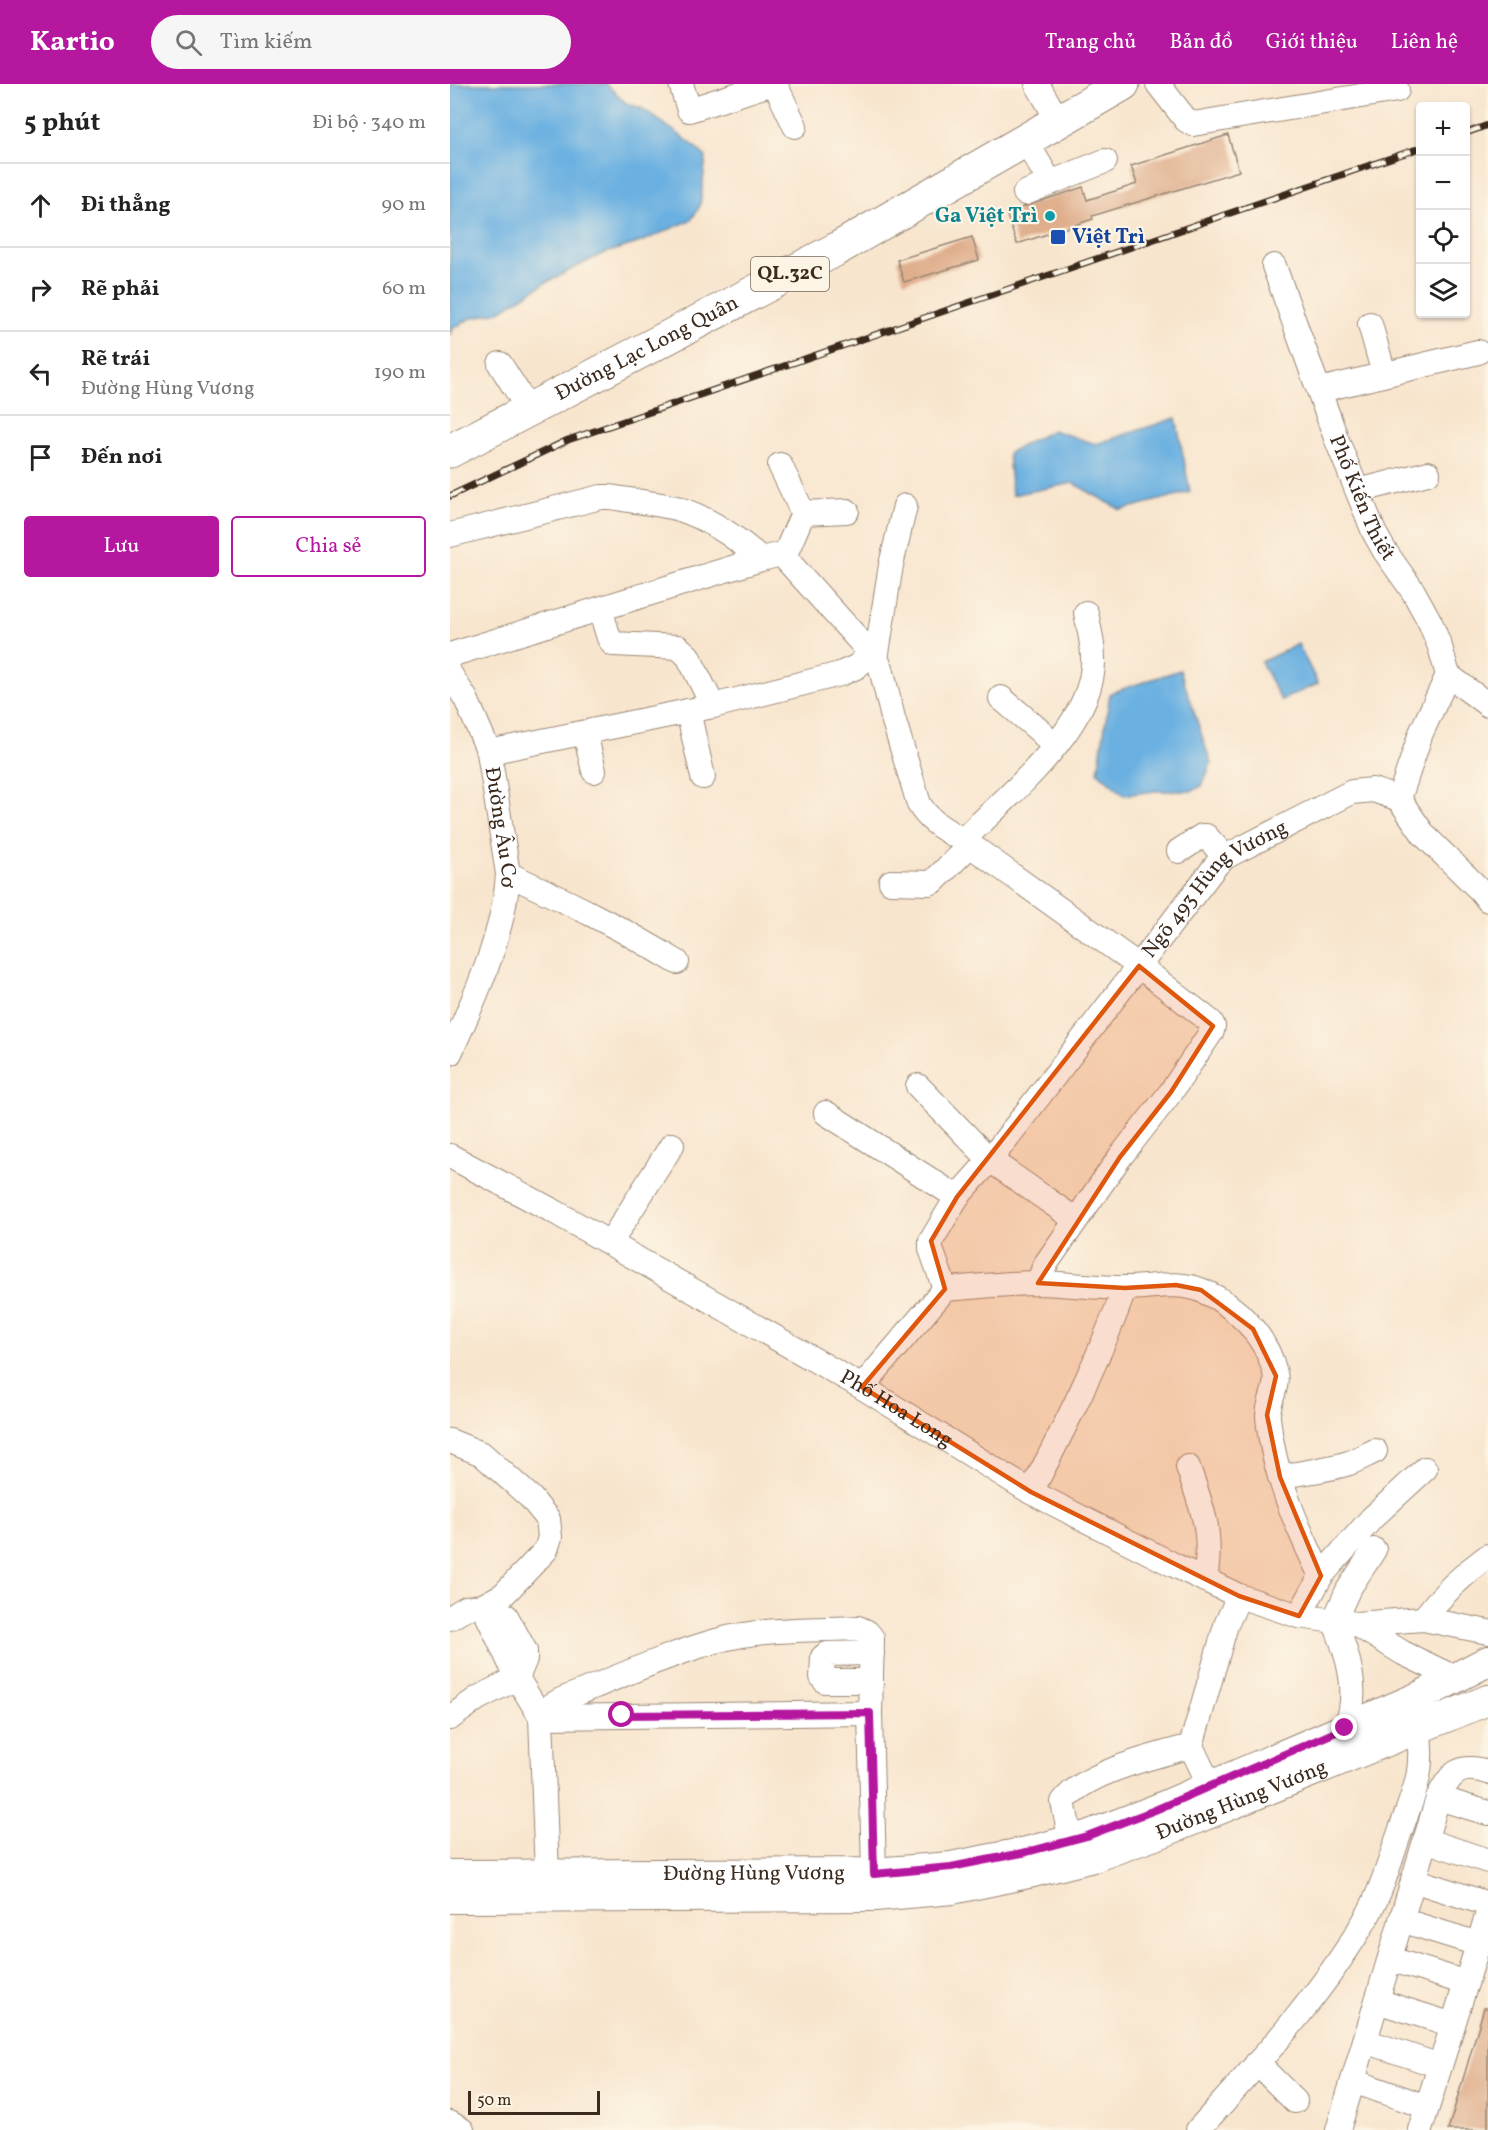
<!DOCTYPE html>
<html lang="vi">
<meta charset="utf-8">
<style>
body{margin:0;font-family:Vollkorn,serif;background:#f6f6f6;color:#222}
.controls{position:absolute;right:18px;top:18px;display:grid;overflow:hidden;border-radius:6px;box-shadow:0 2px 4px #0004}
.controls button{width:54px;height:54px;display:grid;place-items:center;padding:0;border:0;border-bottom:2px solid #e0e0e0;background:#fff;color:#222;font:30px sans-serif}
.scale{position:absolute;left:18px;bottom:15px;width:132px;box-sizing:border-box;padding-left:6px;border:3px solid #3b2a1e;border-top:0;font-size:16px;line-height:21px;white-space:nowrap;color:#3b2a1e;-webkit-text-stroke:4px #fcf5e5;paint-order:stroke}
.stop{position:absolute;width:18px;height:18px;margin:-14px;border:4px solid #b5179e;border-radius:50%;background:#fff}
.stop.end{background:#b5179e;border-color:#fff;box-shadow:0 2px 6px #0008}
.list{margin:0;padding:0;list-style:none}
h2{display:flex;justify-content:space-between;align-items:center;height:78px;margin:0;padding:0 24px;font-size:26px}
h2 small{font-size:20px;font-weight:400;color:#767676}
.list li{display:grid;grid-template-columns:39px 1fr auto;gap:18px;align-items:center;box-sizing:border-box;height:84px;padding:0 24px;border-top:2px solid #e0e0e0}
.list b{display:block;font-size:22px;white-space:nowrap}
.list p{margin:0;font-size:20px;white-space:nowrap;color:#767676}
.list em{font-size:20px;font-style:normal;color:#767676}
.actions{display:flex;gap:12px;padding:18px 24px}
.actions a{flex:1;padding:14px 0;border:2px solid #b5179e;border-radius:6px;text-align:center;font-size:21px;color:#b5179e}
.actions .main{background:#b5179e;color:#fff}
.icon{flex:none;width:33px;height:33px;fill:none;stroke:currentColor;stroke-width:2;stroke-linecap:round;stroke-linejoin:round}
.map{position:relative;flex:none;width:1038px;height:2046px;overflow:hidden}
header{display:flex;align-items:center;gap:36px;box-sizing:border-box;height:84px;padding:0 30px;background:#b5179e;color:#fff}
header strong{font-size:28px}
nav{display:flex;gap:33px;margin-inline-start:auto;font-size:21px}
.search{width:420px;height:54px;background:#f6f6f6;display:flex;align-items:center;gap:15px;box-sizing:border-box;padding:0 21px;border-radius:33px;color:#767676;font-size:22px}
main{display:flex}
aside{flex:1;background:#fff}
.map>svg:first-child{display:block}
</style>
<header>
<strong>Kartio</strong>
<div class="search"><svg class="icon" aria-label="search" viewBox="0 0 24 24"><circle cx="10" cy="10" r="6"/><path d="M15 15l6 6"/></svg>Tìm kiếm</div>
<nav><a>Trang chủ</a><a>Bản đồ</a><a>Giới thiệu</a><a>Liên hệ</a></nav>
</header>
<main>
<aside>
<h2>5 phút<small>Đi bộ · 340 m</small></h2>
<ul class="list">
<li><svg class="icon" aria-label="ahead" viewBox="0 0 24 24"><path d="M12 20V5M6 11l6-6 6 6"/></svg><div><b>Đi thẳng</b></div><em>90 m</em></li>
<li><svg class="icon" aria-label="right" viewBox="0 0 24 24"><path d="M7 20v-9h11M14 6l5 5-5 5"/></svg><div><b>Rẽ phải</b></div><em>60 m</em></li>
<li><svg class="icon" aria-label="left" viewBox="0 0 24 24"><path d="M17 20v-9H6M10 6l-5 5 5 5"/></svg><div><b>Rẽ trái</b><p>Đường Hùng Vương</p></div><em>190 m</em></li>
<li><svg class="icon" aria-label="arrive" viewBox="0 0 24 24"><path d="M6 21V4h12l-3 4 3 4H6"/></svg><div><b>Đến nơi</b></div></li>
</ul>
<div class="actions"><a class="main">Lưu</a><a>Chia sẻ</a></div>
</aside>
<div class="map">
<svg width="1038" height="2046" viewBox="0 0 1038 2046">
<rect width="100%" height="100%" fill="#fcf5e5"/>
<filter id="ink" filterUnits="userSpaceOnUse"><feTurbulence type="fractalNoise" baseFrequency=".0167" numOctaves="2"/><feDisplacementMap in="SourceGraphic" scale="12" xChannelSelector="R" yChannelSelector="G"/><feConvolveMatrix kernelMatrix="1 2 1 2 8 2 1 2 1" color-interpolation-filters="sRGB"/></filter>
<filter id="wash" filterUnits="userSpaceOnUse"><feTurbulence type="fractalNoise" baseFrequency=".008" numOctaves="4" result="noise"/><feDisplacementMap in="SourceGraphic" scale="24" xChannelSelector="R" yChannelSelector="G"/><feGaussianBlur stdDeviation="1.35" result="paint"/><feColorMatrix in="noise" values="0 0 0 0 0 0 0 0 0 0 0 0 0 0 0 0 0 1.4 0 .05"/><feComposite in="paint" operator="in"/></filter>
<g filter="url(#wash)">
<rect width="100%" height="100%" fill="#f8e5ce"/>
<path fill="#6ab0e1" stroke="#526d80" stroke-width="1.5" d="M0 0H156L176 19 193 25 241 59 256 73 250 122 241 136 188 159 152 170 95 199 48 228 21 234 2 245 0 251Z
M726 334 740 408 671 426 623 399 562 411 558 369 603 346 646 360Z
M848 560 868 600 831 616 811 578Z
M730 586 761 679 752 702 741 707H705L674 711 648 688 660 609Z"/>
<g id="blocks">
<path fill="#dfae8c" d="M778 51 789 87 642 132 643 135 567 160 556 129 633 103 637 116 687 100 681 82Z
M522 153 529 176 454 198 447 176Z
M1034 1924H1038V2046H998Z"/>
</g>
</g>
<g filter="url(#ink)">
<use href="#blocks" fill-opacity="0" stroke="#9a8876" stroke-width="1.5"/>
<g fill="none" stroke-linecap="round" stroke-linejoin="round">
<g stroke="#9a8876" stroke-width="26">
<g id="minor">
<path d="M231 0 239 26 320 0"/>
<path d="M325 0 345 42"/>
<path d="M587 0 609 38"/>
<path d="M708 0 736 36 743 40 947 6"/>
<path d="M576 57 600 98"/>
<path d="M575 109 655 77"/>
<path id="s1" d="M824 182 886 354 924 448 934 466 963 507 980 538 990 563 998 591 1038 621"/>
<path d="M920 240 934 290"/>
<path d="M50 280 79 326"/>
<path d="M870 306 1028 268"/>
<path d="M330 381 353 429"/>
<path d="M908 407 978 389"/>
<path d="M0 451 151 413H160C182 417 205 419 226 424 257 433 287 454 311 475"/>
<path d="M334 473 353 429 397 427"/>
<path d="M150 525 159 554 163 560 228 563 238 572 263 622"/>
<path d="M0 571 311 475 327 471 334 473 426 575 431 584 443 634 469 720C481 741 501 748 520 761L689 882 761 938 763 942 762 947 721 1008 670 1073 595 1181 588 1199"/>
<path d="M426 575 441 481 455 422"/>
<path id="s2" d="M0 590 16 615 39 668 58 790C54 851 25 914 0 969"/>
<path d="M551 614 591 648 604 663"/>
<path d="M238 627 253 693"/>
<path d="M135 649 144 687"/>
<path d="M39 668 263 622 390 590 406 583 421 570"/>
<path d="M949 715 971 649 998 591"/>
<path d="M513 756C557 712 646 641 643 574 643 559 639 544 636 529"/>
<path d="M729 767 752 752H756L775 773"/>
<path d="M58 790C116 817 172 844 227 878"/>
<path d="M441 798 479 799 484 797 520 761"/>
<path d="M468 1002 540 1076 626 1136"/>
<path d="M376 1029 507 1113"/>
<path id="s3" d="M0 1072 105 1128 412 1303 581 1408 724 1481 789 1512 849 1532 906 1540 973 1535 1038 1548"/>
<path d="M160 1159 222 1061"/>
<path id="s4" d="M495 1205 481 1165V1157L507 1113 540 1076 767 780 775 773 902 708 923 706 949 715 974 751 1031 807 1038 816"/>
<path d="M412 1303 495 1205C526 1203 558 1199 590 1199 619 1200 647 1204 676 1204 701 1204 728 1196 753 1207 786 1221 817 1253 825 1289 829 1303 817 1319 818 1333 823 1389 847 1443 871 1492L849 1532"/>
<path d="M0 1357 32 1370 81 1414 98 1435 100 1453 96 1466 53 1511 33 1522 67 1594 91 1633 420 1629 424 1789"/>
<path d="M738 1383C753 1427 763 1448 755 1496"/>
<path d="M830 1393C853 1388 877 1386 899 1379 908 1376 916 1371 925 1367"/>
<path d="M581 1408C616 1341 649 1275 675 1204"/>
<path d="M871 1492 922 1434 975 1385"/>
<path d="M0 1534 16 1524 33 1522"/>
<path d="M973 1535C992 1510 1013 1490 1038 1472"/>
<path d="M906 1540 953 1569 1005 1594"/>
<path d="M421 1597H375L372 1593 373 1573 377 1570 422 1569"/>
<path d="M0 1634 28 1614 67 1594 75 1575V1567L56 1532"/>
<path d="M895 1644C911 1610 898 1570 884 1537L898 1506 924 1466"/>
<path d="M760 1702 741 1662 776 1541 789 1512"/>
<path d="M988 1714 1038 1729"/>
<path d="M975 1756 1038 1777"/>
<path d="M621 1757 613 1718C634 1688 706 1672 741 1662"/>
<path d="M97 1791 91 1633 102 1621 111 1616C162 1596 213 1572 266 1557 311 1544 362 1546 408 1544L417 1548 422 1554 420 1629"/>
<path d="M963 1796 1038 1820"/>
<path d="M951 1836 1028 1860"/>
<path d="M940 1875 1016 1899"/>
<path d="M927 1917 1003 1941"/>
<path d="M915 1957 990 1982"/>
<path d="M807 1979 845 2017"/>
<path d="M903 1997 977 2023"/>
<path d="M0 2039 12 2046"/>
<path d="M748 2046C809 1978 873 1910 918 1831 933 1804 941 1773 951 1745 965 1705 975 1688 968 1643"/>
<path d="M888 2046 988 1714C1001 1689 1009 1679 1038 1688"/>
<path d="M970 2046 1038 1829"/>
</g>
</g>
<g stroke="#9a8876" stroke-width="32">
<g id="major">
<path id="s5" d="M0 1791 424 1789 501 1783 577 1768 637 1752 705 1726 969 1613 1038 1577"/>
<path id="s6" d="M0 1814 425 1812 502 1805 583 1788 643 1773 713 1748 1038 1616"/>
</g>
</g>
<g stroke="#9a8876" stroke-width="35">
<g id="highway">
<path id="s7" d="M0 367 385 166 673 0"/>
</g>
</g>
<use href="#minor" stroke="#fff" stroke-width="24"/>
<use href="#major" stroke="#fff" stroke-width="30"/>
<use href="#highway" stroke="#fff" stroke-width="33"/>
<g stroke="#3b2a1e" stroke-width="7">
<path id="rail" d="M1016 49 1038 41
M0 412 118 356 970 64"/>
</g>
<use href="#rail" stroke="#fcf5e5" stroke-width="4.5" stroke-dasharray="14" stroke-linecap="butt"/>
</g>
</g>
<g fill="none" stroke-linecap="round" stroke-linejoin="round" filter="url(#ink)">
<path stroke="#b5179e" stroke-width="8" d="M172 1631 420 1629 424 1790 501 1783 577 1768 637 1752 705 1726 895 1644"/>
</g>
<path fill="#df570d" fill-opacity="0.2" stroke="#df570d" stroke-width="4.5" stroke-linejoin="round" d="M689 882 763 942 721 1008 670 1073 588 1199 675 1204 726 1201 751 1206 803 1245 826 1292 817 1331 830 1393 871 1492 849 1532 789 1512 581 1408 412 1303 495 1205 481 1157 507 1113Z"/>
<circle fill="#0f9aa8" stroke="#fcf5e5" stroke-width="2" cx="600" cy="132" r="6"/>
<rect fill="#1a4fb4" stroke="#fcf5e5" stroke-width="2" x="600" y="145" width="16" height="16" rx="3"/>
<g text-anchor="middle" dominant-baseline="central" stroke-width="4.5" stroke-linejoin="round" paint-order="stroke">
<rect fill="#fcf5e5" stroke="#75675a" stroke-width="1.5" x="301" y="173" width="78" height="34" rx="4.5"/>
<g font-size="20" font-weight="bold" fill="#3b2a1e">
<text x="340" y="190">QL.32C</text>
</g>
<g font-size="21" font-weight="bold" fill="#0d838f" stroke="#fcf5e5" text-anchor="end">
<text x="588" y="132">Ga Việt Trì</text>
</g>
<g font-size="21" font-weight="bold" fill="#164399" stroke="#fcf5e5" text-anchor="start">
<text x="622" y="153">Việt Trì</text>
</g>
<g font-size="21" fill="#3b2a1e" stroke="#fcf5e5">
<text stroke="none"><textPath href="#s7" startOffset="222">Đường Lạc Long Quân</textPath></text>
<text stroke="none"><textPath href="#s1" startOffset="248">Phố Kiến Thiết</textPath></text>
<text stroke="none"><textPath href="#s2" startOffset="164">Đường Âu Cơ</textPath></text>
<text stroke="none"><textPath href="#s4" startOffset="506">Ngõ 493 Hùng Vương</textPath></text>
<text stroke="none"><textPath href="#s3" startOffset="513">Phố Hoa Long</textPath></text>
<text stroke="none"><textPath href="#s6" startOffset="806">Đường Hùng Vương</textPath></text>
<text stroke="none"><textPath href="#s5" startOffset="304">Đường Hùng Vương</textPath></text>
</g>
</g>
</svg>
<div class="controls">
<button>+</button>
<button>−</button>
<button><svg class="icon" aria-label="locate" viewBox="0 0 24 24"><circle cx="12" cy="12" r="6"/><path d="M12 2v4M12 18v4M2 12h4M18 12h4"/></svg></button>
<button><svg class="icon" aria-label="layers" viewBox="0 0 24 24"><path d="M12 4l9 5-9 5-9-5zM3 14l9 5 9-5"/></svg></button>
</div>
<div class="scale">50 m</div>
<div class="stop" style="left:172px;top:1631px"></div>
<div class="stop end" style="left:895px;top:1644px"></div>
</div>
</main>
